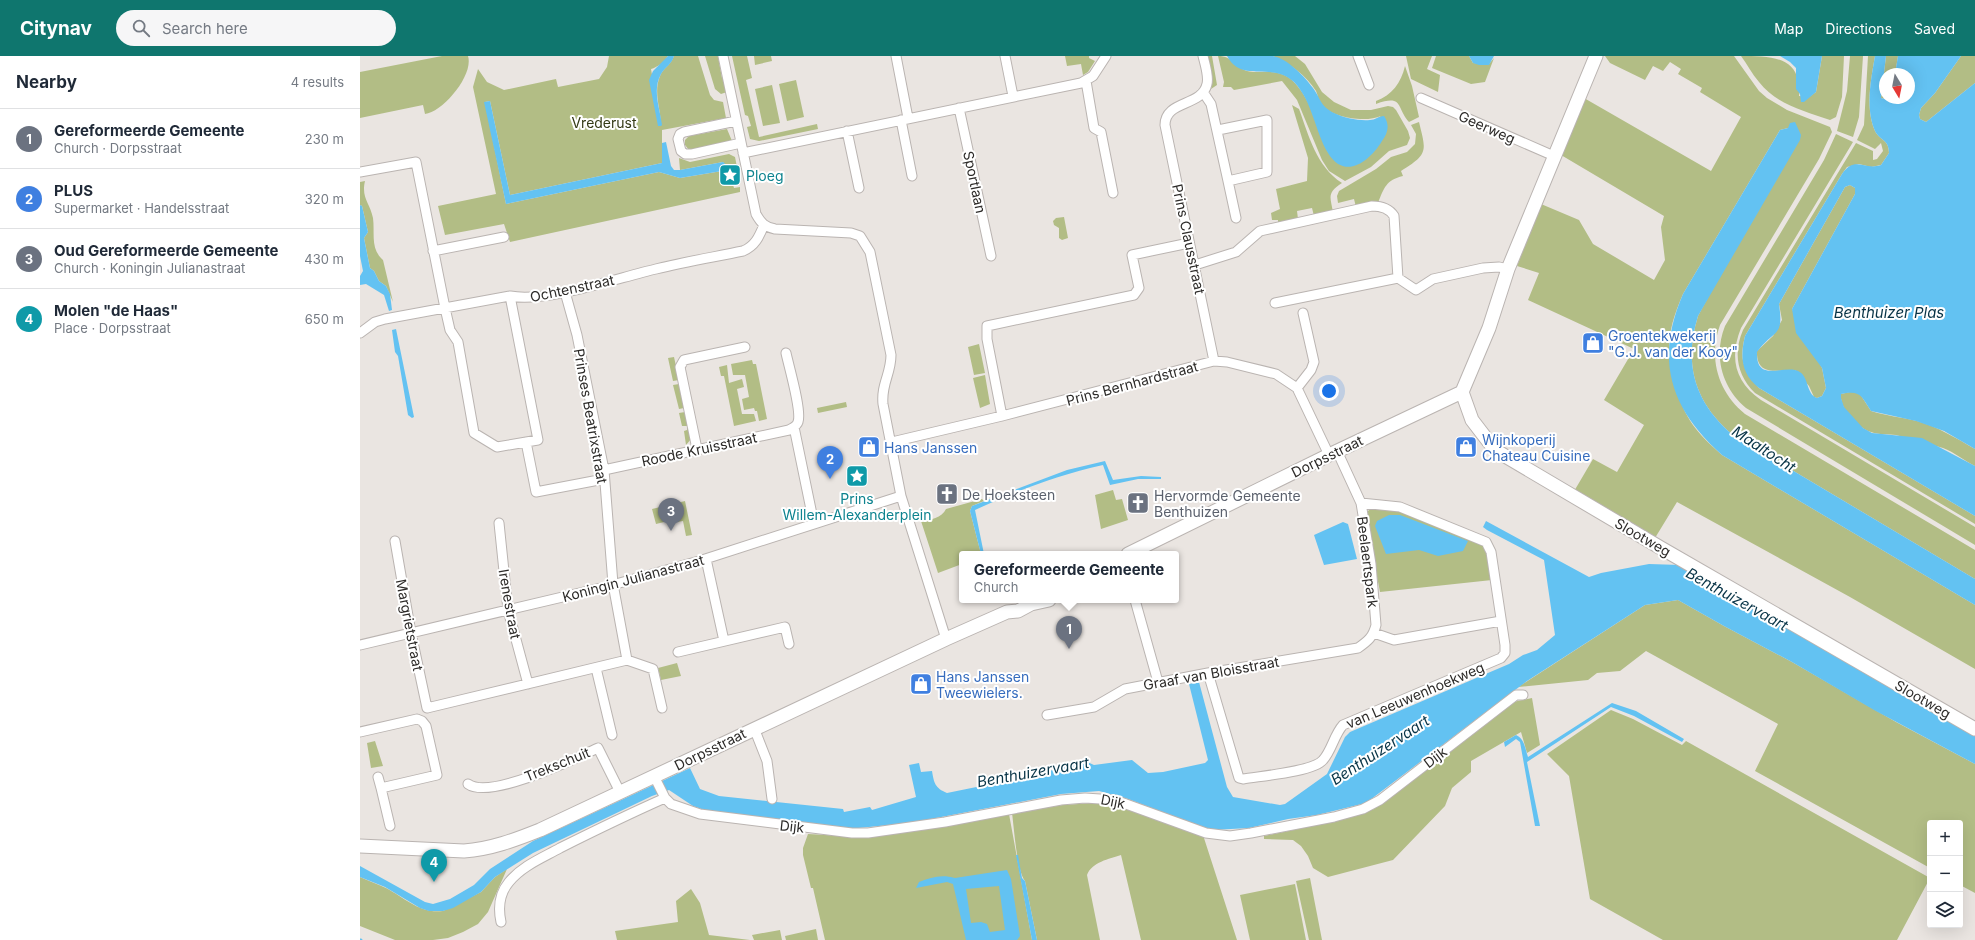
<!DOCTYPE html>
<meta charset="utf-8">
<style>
body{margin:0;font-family:Inter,sans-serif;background:#f6f6f7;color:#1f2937}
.controls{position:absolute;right:12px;bottom:12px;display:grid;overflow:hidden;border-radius:4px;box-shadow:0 4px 16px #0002}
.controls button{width:36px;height:36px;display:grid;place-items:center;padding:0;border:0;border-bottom:1px solid #e0e1e3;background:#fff;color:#1f2937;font:20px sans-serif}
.compass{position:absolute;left:1519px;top:12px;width:36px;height:36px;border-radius:50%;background:#fff;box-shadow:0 4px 16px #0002;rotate:170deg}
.you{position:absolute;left:969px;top:335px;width:14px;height:14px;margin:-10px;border:3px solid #fff;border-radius:50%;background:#1a73e8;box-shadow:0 0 0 6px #1a73e833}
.badge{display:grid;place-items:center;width:26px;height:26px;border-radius:50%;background:#0f766e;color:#fff;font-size:13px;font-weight:700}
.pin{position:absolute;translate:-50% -33px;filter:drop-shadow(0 1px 2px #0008)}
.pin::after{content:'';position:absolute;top:21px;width:14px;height:12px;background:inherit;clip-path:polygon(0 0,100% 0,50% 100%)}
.popup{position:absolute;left:599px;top:495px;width:220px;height:52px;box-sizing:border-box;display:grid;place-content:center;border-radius:4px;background:#fff;filter:drop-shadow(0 1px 3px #0005);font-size:13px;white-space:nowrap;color:#747a83}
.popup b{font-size:15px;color:#1f2937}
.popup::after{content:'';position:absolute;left:50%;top:100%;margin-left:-8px;border:8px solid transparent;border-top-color:#fff}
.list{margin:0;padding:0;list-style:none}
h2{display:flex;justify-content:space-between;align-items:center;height:52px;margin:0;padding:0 16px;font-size:17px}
h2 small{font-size:13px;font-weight:400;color:#747a83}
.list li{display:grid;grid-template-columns:26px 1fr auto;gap:12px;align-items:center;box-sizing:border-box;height:60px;padding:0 16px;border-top:1px solid #e0e1e3}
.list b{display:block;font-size:15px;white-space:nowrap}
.list p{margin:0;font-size:13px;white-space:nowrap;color:#747a83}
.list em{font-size:13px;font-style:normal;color:#747a83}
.icon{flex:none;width:22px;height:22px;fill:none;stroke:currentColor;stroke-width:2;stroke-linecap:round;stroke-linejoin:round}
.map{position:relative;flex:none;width:1615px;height:884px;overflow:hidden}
header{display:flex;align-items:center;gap:24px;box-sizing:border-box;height:56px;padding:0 20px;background:#0f766e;color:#fff}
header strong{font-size:19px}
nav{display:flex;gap:22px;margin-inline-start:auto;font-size:14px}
.search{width:280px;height:36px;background:#f6f6f7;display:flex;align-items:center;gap:10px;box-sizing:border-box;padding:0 14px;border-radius:22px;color:#747a83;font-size:15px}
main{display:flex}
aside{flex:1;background:#fff}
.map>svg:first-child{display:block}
</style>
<header>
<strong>Citynav</strong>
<div class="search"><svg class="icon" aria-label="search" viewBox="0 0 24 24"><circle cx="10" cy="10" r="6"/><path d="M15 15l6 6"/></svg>Search here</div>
<nav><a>Map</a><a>Directions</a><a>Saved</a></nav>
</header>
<main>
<aside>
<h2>Nearby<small>4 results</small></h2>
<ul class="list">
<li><span class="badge" style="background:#6b7280">1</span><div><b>Gereformeerde Gemeente</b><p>Church · Dorpsstraat</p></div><em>230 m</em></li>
<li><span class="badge" style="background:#3f7fe0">2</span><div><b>PLUS</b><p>Supermarket · Handelsstraat</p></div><em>320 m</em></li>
<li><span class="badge" style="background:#6b7280">3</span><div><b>Oud Gereformeerde Gemeente</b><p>Church · Koningin Julianastraat</p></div><em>430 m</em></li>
<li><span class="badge" style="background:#0f9aa8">4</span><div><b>Molen &quot;de Haas&quot;</b><p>Place · Dorpsstraat</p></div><em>650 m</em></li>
</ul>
</aside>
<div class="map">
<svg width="1615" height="884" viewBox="0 0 1615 884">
<rect width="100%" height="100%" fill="#eae5e1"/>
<path fill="#b2bd85" d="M82 0H108C114 19 83 56 65 58L63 49 0 62V16Z
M249 0H308C303 7 298 11 291 13L301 70C301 53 293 37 300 20 303 12 311 9 314 0H338L350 39 354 44 363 46 366 62 302 74V107L150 139 130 45 125 46 146 148 299 116 320 122 368 114 363 106 320 114 319 102 330 106 369 98 375 101 379 121 371 122 374 132 380 131V136L150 186 144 168 85 179 78 150 136 138 113 31 118 13 127 26 144 34 196 23 198 31 239 23 247 11Z
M345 0H358L362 22 364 23 367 36 361 38 355 33Z
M372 0H387L392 22 386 24 399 81 457 68 458 73 399 85 390 83 387 71 391 70 388 60 385 59Z
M394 0H411L412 5 395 9Z
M705 0H729V2L735 5 728 16 723 19 721 8 707 10Z
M848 0H852L857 29 851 33 853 24Z
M858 0C873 0 875 11 887 15 899 18 912 13 924 19 946 28 960 75 968 96L1021 60C1006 67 970 62 960 47 958 44 958 39 956 35 946 19 930 8 913 0H935L945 8 962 36 974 46 991 54H1011L1028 50 1033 51 1036 54 1048 75 1050 82 1047 89 1029 95 1011 111 985 125 969 115 962 104 937 44 922 25 874 34 871 31H863L864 26Z
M1046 0H1072L1067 13 1080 19 1078 36 1051 23Z
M1076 0H1109L1113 7 1129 8 1134 2 1125 26 1111 28 1072 12Z
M1245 0H1374L1399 35 1407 42 1427 54 1470 71 1472 76 1459 103 1360 269C1348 302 1358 336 1385 358L1615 494V523L1373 379C1335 347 1323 308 1338 260L1438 73 1428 72 1420 74 1323 238C1308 273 1305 292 1315 329 1325 363 1336 376 1362 399L1615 549V613L1490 541 1317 446 1295 482 1213 437 1233 403 1257 416 1284 369 1244 344 1274 293 1168 244 1179 217 1157 210 1181 148 1219 164 1233 188 1294 224 1305 204 1301 171 1304 160 1201 99 1224 42 1351 115 1381 61 1340 36 1342 32 1318 18 1321 13 1310 6 1303 15 1293 10 1285 24 1250 7Z
M1381 0C1406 0 1434 0 1438 25 1439 30 1440 35 1439 40L1449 41 1456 36 1462 0H1484L1482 41 1476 61 1470 64C1444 55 1417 49 1399 26 1392 18 1387 8 1381 0Z
M1490 0H1503L1499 61 1493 81 1477 75 1487 35Z
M1508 0H1515C1511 23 1505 52 1515 75 1520 85 1529 83 1529 97L1521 109 1511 111 1499 108 1487 111 1482 118 1385 280C1379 305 1383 312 1399 332L1615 460V468L1395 337C1377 320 1373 297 1383 274L1496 87 1513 95V104L1517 103 1523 95 1521 87 1515 93 1497 84 1504 69Z
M1526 0H1538L1535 18H1525V42H1527L1525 43 1521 42Z
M1601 0H1615V27L1566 66 1560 63 1559 59 1561 52 1575 37Z
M1045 10 1052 30 1059 61 1049 66C1036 52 1044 38 1016 48V45C1032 39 1041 27 1045 10Z
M436 24 444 61 427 65 419 28Z
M412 29 420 67 403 70 395 33Z
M932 49 939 53C949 80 956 110 982 127 967 137 970 140 973 156L954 160 952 152 937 155 938 163 918 167V164H912L911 157 920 153 916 133 947 125 948 102Z
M1059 66C1066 95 1069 98 1041 115L1043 120C1026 124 1024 132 1018 147L996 151 994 143 978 147 977 140 979 135 1016 113 1031 101 1047 96 1055 88 1056 78 1051 69Z
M367 73 372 85 334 94H329L325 89V84L329 80Z
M1476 78 1493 86 1381 272C1369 302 1375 326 1401 344L1615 471V489L1386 352C1362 332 1353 300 1365 270L1464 104Z
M5 125C1 142 10 147 13 162 15 177 10 193 23 204L33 246 26 230 19 225 14 215 10 212 4 182 8 176 2 150 0 149V126Z
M1490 129 1495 132V138L1432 253 1462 312 1466 332 1462 340 1457 342 1454 341 1449 330 1435 314C1418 314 1396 321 1397 295L1413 280 1422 264 1419 248 1485 131Z
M704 161 708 182 702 184 699 182V172L694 169 693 165 696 162Z
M619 288 625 317 614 319 608 291Z
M314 301 319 324 313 325 308 302Z
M392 304 393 308H396L407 363 399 365 397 355H395L394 352 384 354 382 343 389 341 385 319H373L371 308Z
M367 309 369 327 382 323 384 331 377 333 382 358H394L396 365 374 370 364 320H361L359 311Z
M625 319 630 348 620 352 613 322Z
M319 328 324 352 319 353 313 329Z
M1494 335 1500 338 1511 355C1526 360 1542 361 1557 365 1578 371 1596 382 1615 393V410C1605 405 1594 396 1583 392 1568 388 1552 383 1536 379 1528 378 1519 379 1511 376 1498 372 1479 353 1481 338Z
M486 346 487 351 458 357 457 352Z
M325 356 331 383 326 389 324 375 327 374V370H322L319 357Z
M753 434 756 444 762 443 768 464 741 473 735 439Z
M622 443 624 445 612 450 610 455 621 498H602V508L578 517 561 465C570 464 582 462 586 453Z
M325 445 332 479 326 480 323 465 317 466 316 463 296 468 292 453Z
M1012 451 1042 456 1118 486 1126 491 1132 524 1020 536 1005 458Z
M1318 544 1364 570 1432 606 1536 666 1615 708V837L1600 829V767H1570V812L1395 715 1418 668 1286 595 1260 615 1237 617 1228 624 1158 631 1285 549Z
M317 607 321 620 301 624 298 612Z
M1172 642 1180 689 1167 697 1161 676 1111 705V716L1092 732 1085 750 1033 804 968 821 953 812 948 800 941 790 933 784 904 783V780L957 769 1014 753 1153 646Z
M1251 654 1273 663 1322 689 1326 685 1570 822 1537 884H1303L1230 843 1209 720 1187 698Z
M15 685 23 710 11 712 7 687Z
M748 746 843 779 877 884H781L761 799C749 803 732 806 727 819L740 884H677L665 825C657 816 654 771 652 757L703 749Z
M649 758 672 884H465L453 832H451L443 799V792L448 778 501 781 520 780Z
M147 813 128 856 118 868 103 876 88 882 73 884H35L0 870V821C8 825 18 828 26 832 45 842 60 858 83 855L121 836 135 821Z
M950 822 962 884H949L936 825Z
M935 828 946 884H890L880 839Z
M331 833 340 847 349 879 390 884H257L255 875 318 866 316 845Z
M456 873 458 884H426L425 880Z
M420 874 422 884H394L392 879Z"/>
<path fill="#63c2f2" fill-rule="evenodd" d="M308 0H314C312 8 305 11 301 18 292 34 300 52 302 69L301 70H298L289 24 293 15Z
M867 0C880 0 900 0 913 0 928 3 944 20 953 32 961 43 960 50 974 57 984 62 999 65 1010 64 1015 64 1019 60 1024 60 1030 69 1028 77 1022 85 1010 105 985 125 968 97 955 76 953 46 934 26 912 5 882 28 867 0Z
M1109 0H1134L1129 9H1119L1113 7Z
M1420 0H1462L1456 36 1444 46H1441L1440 38 1436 33V12L1430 6Z
M1515 0H1526L1521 42 1525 43 1549 42V18H1535L1538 0H1601L1575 37 1561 52 1559 59 1560 63 1566 66 1615 27V393L1584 375 1556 365 1511 355C1501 340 1501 334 1481 338V342L1484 351 1503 372 1512 377 1562 382 1615 410V460L1399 332C1381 318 1380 301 1385 280L1482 118C1495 99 1504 115 1521 109L1529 97C1529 83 1520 85 1515 75 1505 52 1511 23 1515 0ZM1490 129 1495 132V138L1432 253 1436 277 1462 312 1466 332 1462 340 1457 342C1445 338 1450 317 1435 314 1419 311 1396 325 1397 296 1415 272 1424 282 1419 248L1485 131Z
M130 45 150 139 302 107V87L306 86 311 110 314 114H320L363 106 369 111 368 114 320 122 299 116 146 148 124 46Z
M1435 66 1441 79 1440 84 1338 260C1323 308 1335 347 1373 379L1615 523V549L1362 399C1309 352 1295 303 1323 238L1420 74 1428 72 1430 67Z
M0 149 2 150 8 176 4 182 10 212 14 215 19 225 26 230 30 238 32 254 29 255 24 239 6 228 0 229V220L3 215 0 200Z
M36 273 54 361 52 362 48 359 38 300 35 296 32 274Z
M745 405 753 424 781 420 801 421V423H778L750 429 743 409C695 420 659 434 615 454L624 498H621L610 455 612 450 707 414Z
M1029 459H1040L1108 485 1103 495 1078 500 1059 494 1026 498 1015 470 1017 465Z
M1126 465 1229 521 1241 517 1289 508 1320 509 1615 677V708L1514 654 1432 606 1364 570 1318 544 1285 549 1167 625 1006 747 957 759 928 763 889 772 853 774 836 769 768 743 739 735 701 738 550 767 488 773 347 755 333 750 309 734 292 740 173 797 135 821 121 836 93 852 83 855H69L60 852 25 831 0 821V810L65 846 73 848 90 843 114 829 130 813 173 785 330 712 340 733 359 740 483 753 484 756 510 751 512 754 556 741 549 709 559 707 561 716 572 715C574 727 575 732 587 737L685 717 717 704H723L734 709 772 704 788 717 803 716 845 707 848 704 829 628 839 626 867 731 873 741 920 749 925 748 967 718 985 681 990 676 1149 608 1163 599 1177 594 1195 579 1184 504 1127 474 1123 471Z
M983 466 988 468 997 503 964 509 954 479Z
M1252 647 1276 655 1324 683 1322 686 1274 660 1251 651 1167 706 1180 770H1175L1160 686 1156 683 1145 691 1144 686 1156 679C1165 683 1165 693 1168 701Z
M656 799H658L662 822 665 825 677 884H672Z
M647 814 651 823 660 880 657 884H606L593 828 587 826 556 832 559 826C571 821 582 818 595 822ZM639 830 645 874 630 876 627 868 621 866 611 867 606 833Z"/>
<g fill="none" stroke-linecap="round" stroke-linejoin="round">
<path stroke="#63c2f2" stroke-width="3" d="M0 884H1"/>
<g stroke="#bab4b1" stroke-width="11">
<path id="street" d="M363 0 396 158C401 167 405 171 415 173L491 177 500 180 510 196 531 299C531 318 521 328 523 348L541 440 586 583
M536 0 548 62
M645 0 653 40
M843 0C845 8 849 20 847 28 842 51 805 44 805 69L854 305
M998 0 1009 29
M726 25 734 72 741 76 753 137
M843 36 851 48 868 125 907 116V64L858 74
M1061 42 1194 100
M599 52 631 200
M541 64 552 120
M376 65 324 76 320 78 318 83 321 95 325 98H332L381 87
M487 75 499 132
M383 97 721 27 733 20 746 0
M0 116 56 106 85 252 90 274 98 286 114 377 137 391 178 384 150 240
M868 125 876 162
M73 195 144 181
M835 209 876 196 900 175 1012 150C1021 150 1029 152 1034 160L1038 222
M205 236 217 279 244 414 253 528 267 604
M915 247 1038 222 1056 234 1073 223 1123 212 1139 211 1148 213
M0 277 15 266 25 263 150 240C187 247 257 222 296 213 324 206 354 201 383 195 395 190 399 181 404 169
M937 332 951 314 954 306 943 257
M642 360 627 283V270L774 239 779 232 772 199 829 187
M434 371 454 468
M166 386 176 436 244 423
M532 386 642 360 854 305 867 306 916 318 937 332 969 399
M337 393 320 311 324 304 385 291
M244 414 429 374C432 372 437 370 438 366 442 355 429 311 426 297
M139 467 148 554 168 628
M35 485 51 577 67 652
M346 503 364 585
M775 544 798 626
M1014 577 1034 584 1141 565
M0 589 245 531 339 505 541 440
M318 596 425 571 429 588
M236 612 252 679
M848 617 879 722 883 723C900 720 953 716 963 704 972 694 974 679 983 669L1141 602 1145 597V589L1131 496 1126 486 1040 451 1001 447
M67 652 267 604 293 613 302 652
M687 659 734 651 765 633 848 617 998 592C1008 585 1013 581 1016 569L1011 508 1001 447 977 395
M394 672 407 705 412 743
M0 676 57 663 62 665
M294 720 305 742 311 748 340 758 492 777H508L585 766 701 744 725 742 755 744 846 777 870 780 891 777 974 761 1003 753 1020 744 1156 639H1163
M18 721 21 732
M108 728C130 744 214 703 238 692L260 736
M30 770 21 732 77 719 66 670 62 665
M141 866C138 852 139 838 149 826 162 810 182 802 200 792 234 775 269 758 305 742"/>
</g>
<g stroke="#bab4b1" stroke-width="15">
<path id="secondary" d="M1102 336 1112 364 1135 394 1301 492 1615 673
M1102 336 1129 272 1148 213 1236 0
M768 498 969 399 1102 336
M0 790 104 795C131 793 155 784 180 774L586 583 647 556 658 555 671 548 689 544"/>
</g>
<use href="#street" stroke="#fff" stroke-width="9"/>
<use href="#secondary" stroke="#fff" stroke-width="13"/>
</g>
<defs>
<g id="sight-square" transform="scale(1.15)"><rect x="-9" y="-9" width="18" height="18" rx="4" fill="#0f9aa8" stroke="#fff"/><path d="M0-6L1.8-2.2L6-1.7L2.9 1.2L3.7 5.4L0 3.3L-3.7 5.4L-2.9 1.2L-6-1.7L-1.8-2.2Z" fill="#fff"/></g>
<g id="shop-square" transform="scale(1.15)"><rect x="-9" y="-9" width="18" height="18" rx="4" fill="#3f7fe0" stroke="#fff"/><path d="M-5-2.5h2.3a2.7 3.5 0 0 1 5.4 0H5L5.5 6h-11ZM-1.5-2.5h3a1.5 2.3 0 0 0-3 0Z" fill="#fff"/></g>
<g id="church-square" transform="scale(1.15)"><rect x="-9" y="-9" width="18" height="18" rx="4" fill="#6b7280" stroke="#fff"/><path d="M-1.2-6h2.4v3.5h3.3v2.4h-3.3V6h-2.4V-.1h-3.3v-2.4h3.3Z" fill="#fff"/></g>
</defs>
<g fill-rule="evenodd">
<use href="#sight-square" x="370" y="119"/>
<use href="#shop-square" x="1233" y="287"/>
<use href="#shop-square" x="509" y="391"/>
<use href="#shop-square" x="1106" y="391"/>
<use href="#sight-square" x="497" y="420"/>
<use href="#church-square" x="587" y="438"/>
<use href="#church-square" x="778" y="447"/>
<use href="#shop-square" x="561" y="628"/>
</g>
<g text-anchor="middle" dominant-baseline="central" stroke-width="4" stroke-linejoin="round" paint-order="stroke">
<g font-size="14" fill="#343a15" stroke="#fff">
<text x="244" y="66">Vrederust</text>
</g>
<g font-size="14" fill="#2d2b29" stroke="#fff">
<text transform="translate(1127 71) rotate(24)">Geerweg</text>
<text transform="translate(615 126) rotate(78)">Sportlaan</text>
<text transform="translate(829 183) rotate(78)">Prins Clausstraat</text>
<text transform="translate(212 232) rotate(-12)">Ochtenstraat</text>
<text transform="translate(772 327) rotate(-15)">Prins Bernhardstraat</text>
<text transform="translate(231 360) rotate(80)">Prinses Beatrixstraat</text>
<text transform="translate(339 393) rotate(-12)">Roode Kruisstraat</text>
<text transform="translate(967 400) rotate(-26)">Dorpsstraat</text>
<text transform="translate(1283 481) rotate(30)">Slootweg</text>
<text transform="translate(1008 506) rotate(83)">Beelaertspark</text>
<text transform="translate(273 522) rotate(-15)">Koningin Julianastraat</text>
<text transform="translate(150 548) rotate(80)">Irenestraat</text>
<text transform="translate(50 569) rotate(79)">Margrietstraat</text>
<text transform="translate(851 617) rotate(-10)">Graaf van Bloisstraat</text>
<text transform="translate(1055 639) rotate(-23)">van Leeuwenhoekweg</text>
<text transform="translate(1563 643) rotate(30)">Slootweg</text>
<text transform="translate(350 693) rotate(-26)">Dorpsstraat</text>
<text transform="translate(1075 701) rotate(-37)">Dijk</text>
<text transform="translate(197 708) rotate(-22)">Trekschuit</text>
<text transform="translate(753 745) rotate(11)">Dijk</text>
<text transform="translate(432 770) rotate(6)">Dijk</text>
</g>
<g font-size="14" fill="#0d838f" stroke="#fff" text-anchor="start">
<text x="386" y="119">Ploeg</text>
<text x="497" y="442" text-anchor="middle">Prins<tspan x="497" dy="16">Willem-Alexanderplein</tspan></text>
</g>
<g font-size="14" fill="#366cbe" stroke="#fff" text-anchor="start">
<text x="1248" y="279">Groentekwekerij<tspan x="1248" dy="16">"G.J. van der Kooy"</tspan></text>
<text x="1122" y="383">Wijnkoperij<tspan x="1122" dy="16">Chateau Cuisine</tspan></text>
<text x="524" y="391">Hans Janssen</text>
<text x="576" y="620">Hans Janssen<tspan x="576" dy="16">Tweewielers.</tspan></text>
</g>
<g font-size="14" fill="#5b616d" stroke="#fff" text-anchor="start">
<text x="602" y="438">De Hoeksteen</text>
<text x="794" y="439">Hervormde Gemeente<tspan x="794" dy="16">Benthuizen</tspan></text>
</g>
<g font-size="15" font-style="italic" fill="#083447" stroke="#fff">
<text x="1529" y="256">Benthuizer Plas</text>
<text transform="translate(1404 393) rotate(33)">Maaltocht</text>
<text transform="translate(1377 543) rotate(29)">Benthuizervaart</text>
<text transform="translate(1020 694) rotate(-33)">Benthuizervaart</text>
<text transform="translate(673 716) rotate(-10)">Benthuizervaart</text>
</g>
</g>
</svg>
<div class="controls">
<button>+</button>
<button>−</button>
<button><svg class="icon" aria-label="layers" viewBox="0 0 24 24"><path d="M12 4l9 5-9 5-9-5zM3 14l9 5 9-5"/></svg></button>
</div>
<svg class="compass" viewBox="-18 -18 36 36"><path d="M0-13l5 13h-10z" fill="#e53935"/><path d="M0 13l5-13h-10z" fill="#747a83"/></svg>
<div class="you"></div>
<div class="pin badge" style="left:709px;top:593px;background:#6b7280">1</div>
<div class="popup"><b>Gereformeerde Gemeente</b>Church</div>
<div class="pin badge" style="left:470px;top:423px;background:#3f7fe0">2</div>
<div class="pin badge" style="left:311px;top:475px;background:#6b7280">3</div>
<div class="pin badge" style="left:74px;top:826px;background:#0f9aa8">4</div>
</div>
</main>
